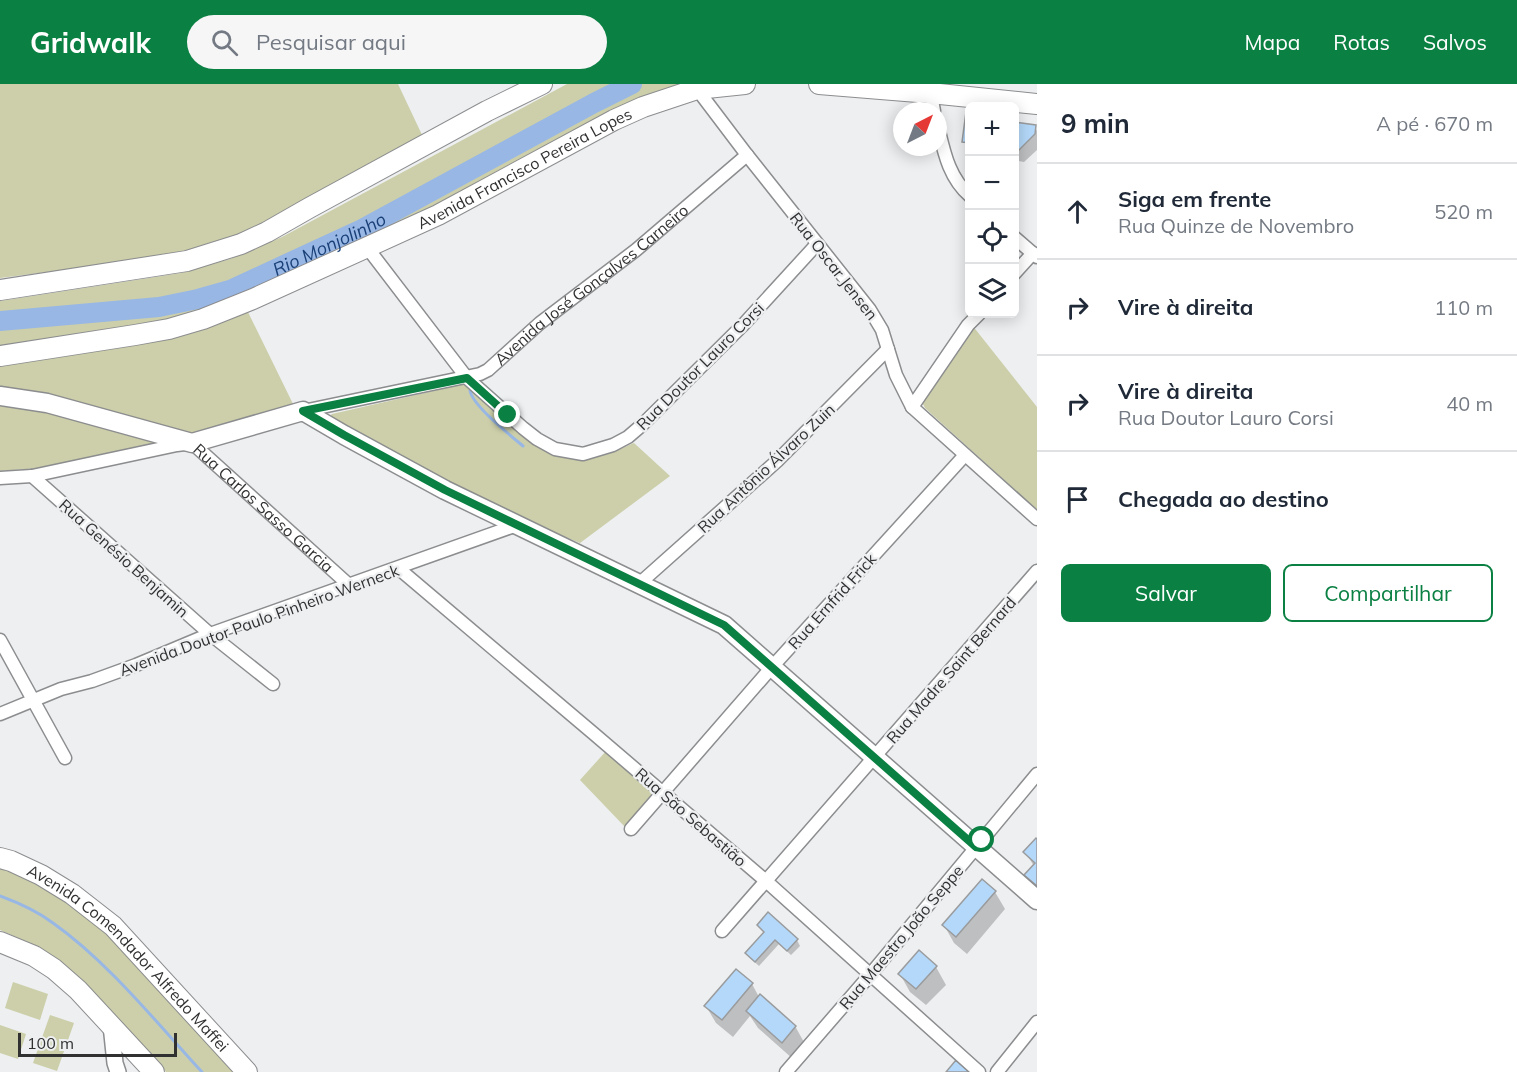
<!DOCTYPE html>
<html lang="pt">
<meta charset="utf-8">
<style>
body{margin:0;font-family:Mulish,sans-serif;background:#f6f6f7;color:#1f2937}
.controls{position:absolute;right:18px;top:18px;display:grid;overflow:hidden;border-radius:9px;box-shadow:0 3px 15px #0003}
.controls button{width:54px;height:54px;display:grid;place-items:center;padding:0;border:0;border-bottom:2px solid #e0e1e3;background:#fff;color:#1f2937;font:30px sans-serif}
.compass{position:absolute;left:893px;top:18px;width:54px;height:54px;border-radius:50%;background:#fff;box-shadow:0 3px 15px #0003;rotate:42deg}
.scale{position:absolute;left:18px;bottom:15px;width:159px;box-sizing:border-box;padding-left:6px;border:3px solid #313132;border-top:0;font-size:16px;line-height:21px;white-space:nowrap;color:#313132;-webkit-text-stroke:4px #edeff0;paint-order:stroke}
.stop{position:absolute;width:18px;height:18px;margin:-14px;border:4px solid #0b8043;border-radius:50%;background:#fff}
.stop.end{background:#0b8043;border-color:#fff;box-shadow:0 2px 6px #0008}
.list{margin:0;padding:0;list-style:none}
h2{display:flex;justify-content:space-between;align-items:center;height:78px;margin:0;padding:0 24px;font-size:26px}
h2 small{font-size:20px;font-weight:400;color:#747a83}
.list li{display:grid;grid-template-columns:39px 1fr auto;gap:18px;align-items:center;box-sizing:border-box;height:96px;padding:0 24px;border-top:2px solid #e0e1e3}
.list b{display:block;font-size:22px;white-space:nowrap}
.list p{margin:0;font-size:20px;white-space:nowrap;color:#747a83}
.list em{font-size:20px;font-style:normal;color:#747a83}
.actions{display:flex;gap:12px;padding:18px 24px}
.actions a{flex:1;padding:14px 0;border:2px solid #0b8043;border-radius:9px;text-align:center;font-size:21px;color:#0b8043}
.actions .main{background:#0b8043;color:#fff}
.icon{flex:none;width:33px;height:33px;fill:none;stroke:currentColor;stroke-width:2;stroke-linecap:round;stroke-linejoin:round}
.map{position:relative;flex:none;width:1037px;height:988px;overflow:hidden}
header{display:flex;align-items:center;gap:36px;box-sizing:border-box;height:84px;padding:0 30px;background:#0b8043;color:#fff}
header strong{font-size:28px}
nav{display:flex;gap:33px;margin-inline-start:auto;font-size:21px}
.search{width:420px;height:54px;background:#f6f6f7;display:flex;align-items:center;gap:15px;box-sizing:border-box;padding:0 21px;border-radius:33px;color:#747a83;font-size:22px}
main{display:flex}
aside{flex:1;background:#fff}
.map>svg:first-child{display:block}
</style>
<header>
<strong>Gridwalk</strong>
<div class="search"><svg class="icon" aria-label="search" viewBox="0 0 24 24"><circle cx="10" cy="10" r="6"/><path d="M15 15l6 6"/></svg>Pesquisar aqui</div>
<nav><a>Mapa</a><a>Rotas</a><a>Salvos</a></nav>
</header>
<main>
<div class="map">
<svg width="1037" height="988" viewBox="0 0 1037 988">
<rect width="100%" height="100%" fill="#edeff0"/>
<path fill="#cccfa9" d="M0 0H398L423 53 244 150 201 163 140 176 0 194Z
M567 0H689L319 177 243 211 168 237 0 267V217L181 189 230 175 282 153Z
M247 226 294 322 193 352 0 309V280Z
M972 241 1037 323V426L925 324 922 318Z
M464 300C467 301 471 302 473 303 479 307 486 319 492 324 524 355 556 383 603 371 614 369 624 363 634 359L670 392 580 459 514 432 340 341 330 332 332 330Z
M0 317 57 326 160 358 61 380 40 384 0 387Z
M607 666 654 708V711L626 744 580 696Z
M0 784C49 800 89 832 125 867L233 988H166L111 927 65 883 50 870 32 860 0 846Z
M13 898 48 910 40 936 5 924Z
M50 931 74 939 57 987 33 979Z
M0 941 26 950 18 975 0 969Z"/>
<path fill="#0003" d="M970 30V68L964 57Z
M1014 40 1035 43 1037 47V66L1024 78 1014 76Z
M1037 757V806L1033 802 1026 791 1034 782 1025 768Z
M995 808 1005 825 967 870 954 859 944 841Z
M758 841 797 856 800 862 791 871 779 860 759 882 750 874 747 869 765 850Z
M936 883 946 901 926 921 910 908 900 890Z
M752 900 759 913 795 942 805 960 793 975 758 944 750 932 733 953 716 939 706 922Z"/>
<g fill="none" stroke-linecap="round" stroke-linejoin="round">
<path stroke="#98b7e5" stroke-width="3" d="M470 307C474 323 510 351 523 362
M0 812C19 819 37 827 53 839 108 878 156 938 202 988"/>
<path stroke="#98b7e5" stroke-width="20" id="s1" d="M0 237 159 223 198 215 230 206 362 145 594 19 632 0"/>
</g>
<path fill="#b4d8f9" stroke="#9a9b9d" stroke-width="1.5" d="M966 28 970 29V59L962 58Z
M1014 38 1036 41 1035 50 1018 67 1014 66Z
M1036 754 1037 755V802L1024 791 1035 779 1023 768Z
M982 795 996 807 956 853 942 841Z
M768 828 798 855 787 867 775 856 755 878 745 869 764 848 757 841Z
M919 866 937 882 916 905 898 890Z
M736 885 753 899 722 936 704 922Z
M760 910 796 942 782 959 746 927Z
M956 976 970 988H946Z"/>
<g fill="none" stroke-linecap="round" stroke-linejoin="round">
<g stroke="#8c8d8f" stroke-width="15">
<g id="minor">
<path d="M697 5 747 71 870 226 882 246 896 291 912 323 1037 435"/>
<path d="M930 5 934 27"/>
<path d="M938 43C944 68 949 94 970 112"/>
<path d="M1014 153 1037 173"/>
<path d="M366 162 467 294 523 344 537 355 555 365 583 370 613 361 628 353 642 341 743 241 817 160"/>
<path d="M1014 190 1033 169"/>
<path d="M912 323 968 241 979 230"/>
<path id="s2" d="M303 327 480 290 488 286 540 239 636 166 747 71"/>
<path d="M32 392 210 550 273 600"/>
<path id="s3" d="M0 394 32 392 177 361 192 359 349 501"/>
<path d="M398 484 593 649 766 797 979 988"/>
<path d="M640 499 777 377 888 265"/>
<path d="M0 556 65 674"/>
<path d="M0 630 61 605 92 597 136 581 210 550 517 441"/>
<path d="M631 745 772 583 965 371"/>
<path d="M722 847 1037 487"/>
<path d="M786 988 870 891 1037 690"/>
<path d="M997 988 1037 938"/>
</g>
</g>
<g stroke="#8c8d8f" stroke-width="18">
<path id="tertiary" d="M111 941 115 979 118 988"/>
</g>
<g stroke="#8c8d8f" stroke-width="21">
<path id="secondary" d="M0 312 47 319 192 359 303 327 344 351 445 406 724 541 1037 816"/>
</g>
<g stroke="#8c8d8f" stroke-width="22">
<g id="primary">
<path d="M819 0 930 9 1037 20"/>
<path d="M0 206 187 177 241 160 267 148 309 124 487 27 542 0"/>
<path id="s4" d="M0 272 135 251 169 245 203 235 253 215 438 131 614 36 643 23 697 5 745 0"/>
<path id="s5" d="M0 774 11 777 41 791 72 810 113 842 247 988"/>
<path d="M0 858 34 872 54 885 78 906 154 988"/>
</g>
</g>
<use href="#minor" stroke="#fff" stroke-width="12"/>
<use href="#tertiary" stroke="#fff" stroke-width="15"/>
<use href="#secondary" stroke="#fff" stroke-width="18"/>
<use href="#primary" stroke="#fff" stroke-width="20"/>
</g>
<g fill="none" stroke-linecap="round" stroke-linejoin="round">
<path stroke="#0b8043" stroke-width="8" d="M508 331 467 294 303 327 344 351 445 406 724 541 976 763 982 756"/>
</g>
<g text-anchor="middle" dominant-baseline="central" stroke-width="4.5" stroke-linejoin="round" paint-order="stroke">
<g font-size="16" fill="#313132" stroke="#edeff0">
<text stroke="none"><textPath href="#s4" startOffset="562">Avenida Francisco Pereira Lopes</textPath></text>
<text transform="translate(834 182) rotate(52)">Rua Oscar Jensen</text>
<text stroke="none"><textPath href="#s2" startOffset="324">Avenida José Gonçalves Carneiro</textPath></text>
<text transform="translate(700 282) rotate(-45)">Rua Doutor Lauro Corsi</text>
<text transform="translate(766 384) rotate(-43)">Rua Antônio Álvaro Zuin</text>
<text stroke="none"><textPath href="#s3" startOffset="292">Rua Carlos Sasso Garcia</textPath></text>
<text transform="translate(124 474) rotate(42)">Rua Genésio Benjamin</text>
<text transform="translate(832 517) rotate(-48)">Rua Ernfrid Frick</text>
<text transform="translate(259 536) rotate(-20)">Avenida Doutor Paulo Pinheiro Werneck</text>
<text transform="translate(951 586) rotate(-49)">Rua Madre Saint Bernard</text>
<text transform="translate(691 733) rotate(41)">Rua São Sebastião</text>
<text transform="translate(901 853) rotate(-50)">Rua Maestro João Seppe</text>
<text stroke="none"><textPath href="#s5" startOffset="165">Avenida Comendador Alfredo Maffei</textPath></text>
</g>
<g font-size="18" font-style="italic" fill="#1a4078" stroke="#edeff0">
<text stroke="none"><textPath href="#s1" startOffset="342">Rio Monjolinho</textPath></text>
</g>
</g>
</svg>
<div class="controls">
<button>+</button>
<button>−</button>
<button><svg class="icon" aria-label="locate" viewBox="0 0 24 24"><circle cx="12" cy="12" r="6"/><path d="M12 2v4M12 18v4M2 12h4M18 12h4"/></svg></button>
<button><svg class="icon" aria-label="layers" viewBox="0 0 24 24"><path d="M12 4l9 5-9 5-9-5zM3 14l9 5 9-5"/></svg></button>
</div>
<svg class="compass" viewBox="-18 -18 36 36"><path d="M0-13l5 13h-10z" fill="#e53935"/><path d="M0 13l5-13h-10z" fill="#747a83"/></svg>
<div class="scale">100 m</div>
<div class="stop" style="left:982px;top:756px"></div>
<div class="stop end" style="left:508px;top:331px"></div>
</div>
<aside>
<h2>9 min<small>A pé · 670 m</small></h2>
<ul class="list">
<li><svg class="icon" aria-label="ahead" viewBox="0 0 24 24"><path d="M12 20V5M6 11l6-6 6 6"/></svg><div><b>Siga em frente</b><p>Rua Quinze de Novembro</p></div><em>520 m</em></li>
<li><svg class="icon" aria-label="right" viewBox="0 0 24 24"><path d="M7 20v-9h11M14 6l5 5-5 5"/></svg><div><b>Vire à direita</b></div><em>110 m</em></li>
<li><svg class="icon" aria-label="right" viewBox="0 0 24 24"><path d="M7 20v-9h11M14 6l5 5-5 5"/></svg><div><b>Vire à direita</b><p>Rua Doutor Lauro Corsi</p></div><em>40 m</em></li>
<li><svg class="icon" aria-label="arrive" viewBox="0 0 24 24"><path d="M6 21V4h12l-3 4 3 4H6"/></svg><div><b>Chegada ao destino</b></div></li>
</ul>
<div class="actions"><a class="main">Salvar</a><a>Compartilhar</a></div>
</aside>
</main>
